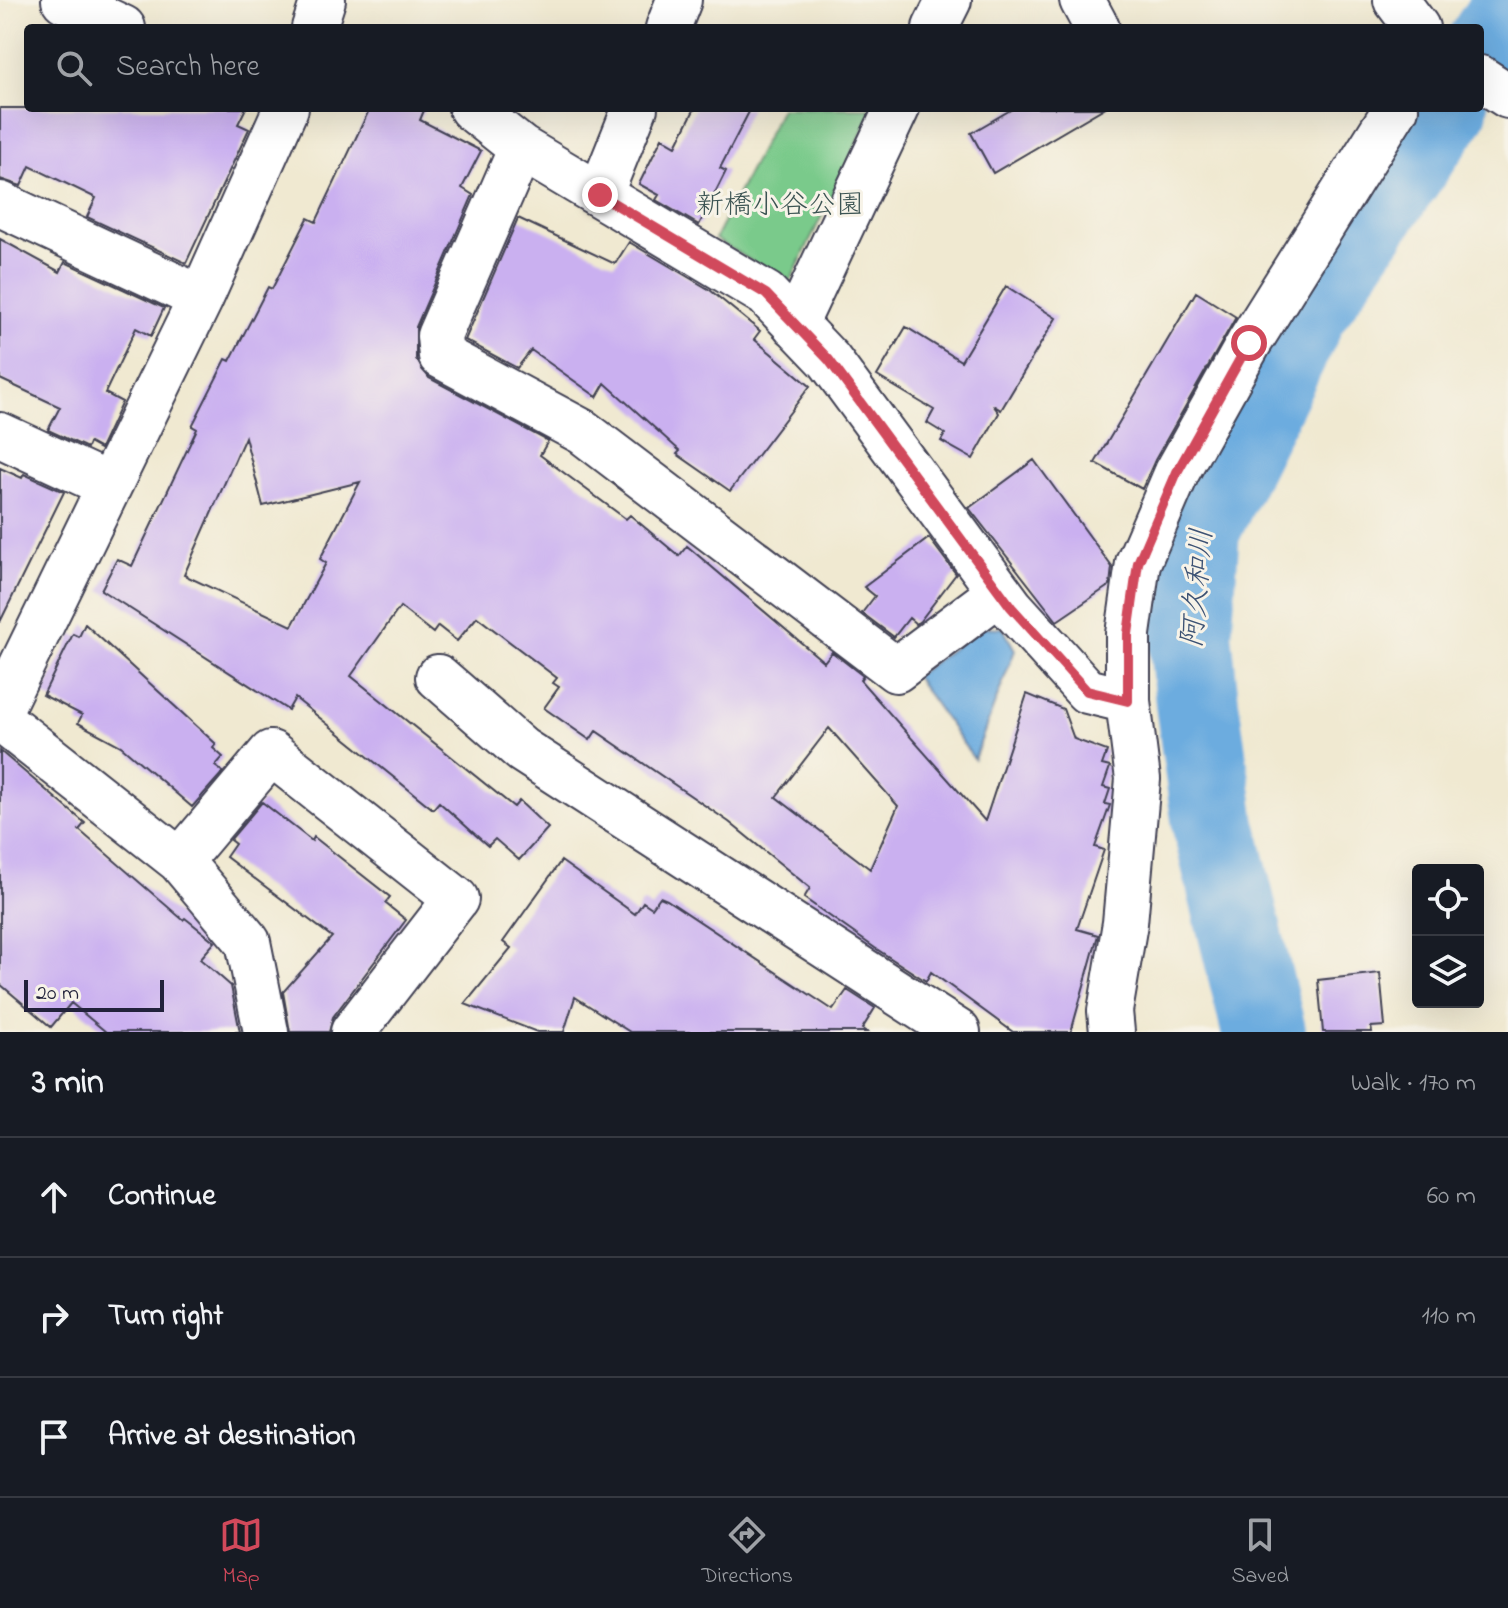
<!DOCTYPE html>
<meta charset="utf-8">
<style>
body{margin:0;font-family:"Indie Flower","Klee One",sans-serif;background:#242831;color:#f1f3f6}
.controls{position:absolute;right:24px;bottom:24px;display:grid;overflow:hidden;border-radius:8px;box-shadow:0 8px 32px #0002}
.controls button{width:72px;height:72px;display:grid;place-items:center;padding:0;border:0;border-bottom:2px solid #363941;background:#171b24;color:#f1f3f6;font:40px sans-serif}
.scale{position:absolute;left:24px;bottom:20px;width:140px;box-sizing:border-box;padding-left:8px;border:4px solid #22223b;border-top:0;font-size:22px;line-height:28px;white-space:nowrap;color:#22223b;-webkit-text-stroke:6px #f7f3e8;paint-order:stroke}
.stop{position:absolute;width:24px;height:24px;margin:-18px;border:6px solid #d1495b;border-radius:50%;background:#fff}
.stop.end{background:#d1495b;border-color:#fff;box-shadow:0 2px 8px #0008}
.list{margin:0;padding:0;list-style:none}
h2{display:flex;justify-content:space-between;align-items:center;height:104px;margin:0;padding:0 32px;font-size:34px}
h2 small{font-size:26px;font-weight:400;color:#9ea1a6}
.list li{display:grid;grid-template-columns:52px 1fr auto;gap:24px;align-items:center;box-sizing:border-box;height:120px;padding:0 32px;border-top:2px solid #363941}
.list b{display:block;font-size:30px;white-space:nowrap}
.list em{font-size:26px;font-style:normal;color:#9ea1a6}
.icon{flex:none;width:44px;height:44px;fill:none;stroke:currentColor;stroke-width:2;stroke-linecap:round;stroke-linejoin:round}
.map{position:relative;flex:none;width:1508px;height:1032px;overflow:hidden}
.search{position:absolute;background:#171b24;box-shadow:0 8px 32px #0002;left:24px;right:24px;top:24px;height:88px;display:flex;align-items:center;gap:20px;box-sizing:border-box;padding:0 28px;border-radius:8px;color:#9ea1a6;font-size:30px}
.sheet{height:464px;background:#171b24}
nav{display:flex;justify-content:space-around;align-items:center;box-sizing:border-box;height:112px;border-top:2px solid #363941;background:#171b24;font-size:22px;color:#9ea1a6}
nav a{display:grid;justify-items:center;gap:4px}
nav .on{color:#d1495b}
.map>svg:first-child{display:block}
</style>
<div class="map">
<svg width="1508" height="1032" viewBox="0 0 1508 1032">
<rect width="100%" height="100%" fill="#f7f3e8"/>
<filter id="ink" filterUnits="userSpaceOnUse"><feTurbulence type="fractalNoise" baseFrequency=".0125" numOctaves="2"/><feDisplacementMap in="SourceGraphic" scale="16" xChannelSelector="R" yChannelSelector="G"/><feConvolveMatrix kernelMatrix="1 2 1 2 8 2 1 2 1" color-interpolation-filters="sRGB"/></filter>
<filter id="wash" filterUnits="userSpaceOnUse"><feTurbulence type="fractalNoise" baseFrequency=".006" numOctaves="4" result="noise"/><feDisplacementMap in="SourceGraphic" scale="32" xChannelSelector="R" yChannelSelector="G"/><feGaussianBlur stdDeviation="1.8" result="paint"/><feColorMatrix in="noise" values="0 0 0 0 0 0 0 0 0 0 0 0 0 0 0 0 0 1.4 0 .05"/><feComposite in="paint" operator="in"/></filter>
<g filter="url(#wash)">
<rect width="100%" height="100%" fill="#f0e9d1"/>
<path fill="#7aca8b" stroke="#4e7663" stroke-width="2" d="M781 108H874L789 284 715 239Z"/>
<path fill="#6cacdf" stroke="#47678d" stroke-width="2" d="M982 627 1003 628 1015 650 974 759 915 676Z"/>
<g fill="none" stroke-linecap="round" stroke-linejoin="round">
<path stroke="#6cacdf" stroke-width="84" d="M1480 57 1508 15
M1264 1032 1214 825 1197 703 1190 635 1198 530 1306 310 1446 108"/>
</g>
<g id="blocks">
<path fill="#cab0f0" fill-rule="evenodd" d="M0 108H246L238 124 249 129 186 263 87 217 96 198 30 166 21 186 0 179Z
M370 108H425L420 120 481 151 462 188 473 195 416 327V359L429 378 548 441 540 455 626 519 630 515 679 556 687 546 824 662 832 652 863 676 860 680 985 821 1027 694 1063 709 1074 739 1107 751 1102 765 1110 767 1103 787 1110 789 1105 804 1110 805 1095 847 1104 850 1077 929 1098 935 1071 1032H1013L931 972 926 981 875 948 804 898 810 888 729 822 596 731 590 740 544 708 559 687 553 683 557 678 477 617 457 641 438 626 433 633 400 607 351 676 514 807 519 801 548 828 519 860 495 839 488 846 439 802 433 809 295 698 288 710 101 590 117 559 132 566 197 429 192 426 226 359 230 361 268 287 272 289 308 218 316 222ZM245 437 263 506 360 482 320 559 326 563 292 626 184 575ZM829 728 898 806 870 869 776 797Z
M695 108H751L720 168 726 171 699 225 656 200 659 195 639 184 662 138 676 146Z
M1014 108H1104L993 173 971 133Z
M518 218 615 264 629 242 710 290 760 331 754 339 810 386 730 491 677 454 680 451 605 383 597 397 531 350 517 368 465 340Z
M0 239 60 272 65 262 164 308 151 336 136 328 105 393 122 402 100 449 89 443 87 448 48 430 60 407 0 379Z
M1006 286 1056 318 1001 410 993 405 999 413 973 459 941 441 945 434 927 423 934 410 877 376 906 327 961 361Z
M1196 292 1236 317 1155 460 1142 489 1095 463Z
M1034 460 1112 567 1110 585 1057 621 969 508Z
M0 468 22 478 24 474 64 492 0 622Z
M929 538 956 574 920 621 916 624 909 618 894 637 862 613 875 596 864 587Z
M85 624 216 744 213 748 223 757 215 766 223 772 192 807 121 746 78 723 82 715 43 695 73 634 79 637Z
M0 751 85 823 79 830 183 920 185 918 215 942 200 959 231 986 240 1032H106L71 1003 51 1027 0 984Z
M262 802 312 841 314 837 390 897 385 903 406 920 333 1017 329 1032H290L283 992 332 937 226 857 235 844 230 840Z
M561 861 635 914 643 902 652 908 660 897 667 900 833 1010 847 990 875 1008 862 1029 867 1032H630L575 997 564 1032H537L465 1004 511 948 503 942Z
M1380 973 1385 1026 1371 1027 1372 1032H1323L1318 980Z"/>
</g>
</g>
<g filter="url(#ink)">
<use href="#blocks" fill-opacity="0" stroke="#414052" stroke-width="2"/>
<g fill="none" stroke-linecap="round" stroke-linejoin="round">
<g stroke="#414052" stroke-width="48">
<path id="minor" d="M64 0 123 28
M1082 0 1097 28
M1396 0 1417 28
M314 28 323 0
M668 28 679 0
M935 28 949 0
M1480 78 1508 96
M471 108 521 148
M600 195 635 108
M0 204 201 298
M795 325 897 108
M0 435 108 485
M1000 592 896 670 583 432 441 356 439 336 521 148 766 294 829 360 1011 607 1087 691 1128 701
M438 677 522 750 958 1032
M0 710 201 298 286 108
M0 719 180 861 248 942 266 1032
M180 861 271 753 456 899 353 1032
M1112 1032 1110 1011 1125 923 1138 779 1128 701V634L1138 563 1177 472 1249 343 1396 108"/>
</g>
<use href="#minor" stroke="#fff" stroke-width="44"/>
</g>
</g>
<g fill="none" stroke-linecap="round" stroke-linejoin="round" filter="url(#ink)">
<path stroke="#d1495b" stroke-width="10" d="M600 195 766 294 829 360 1011 607 1087 691 1128 701V634L1138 563 1177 472 1249 343"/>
</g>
<g text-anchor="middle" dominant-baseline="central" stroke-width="6" stroke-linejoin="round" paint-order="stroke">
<g font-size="28" fill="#3c5453" stroke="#f7f3e8">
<text x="780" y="206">新橋小谷公園</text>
</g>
<g font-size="30" font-style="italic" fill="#3c5274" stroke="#f7f3e8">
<text transform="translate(1199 588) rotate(-85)">阿久和川</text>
</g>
</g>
</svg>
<div class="controls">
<button><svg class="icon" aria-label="locate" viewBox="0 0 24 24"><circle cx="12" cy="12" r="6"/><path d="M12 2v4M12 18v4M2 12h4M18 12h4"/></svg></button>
<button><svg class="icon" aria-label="layers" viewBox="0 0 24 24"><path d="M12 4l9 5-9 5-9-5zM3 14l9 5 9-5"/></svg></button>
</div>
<div class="scale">20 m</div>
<div class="stop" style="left:1249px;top:343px"></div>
<div class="stop end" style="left:600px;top:195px"></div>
<div class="search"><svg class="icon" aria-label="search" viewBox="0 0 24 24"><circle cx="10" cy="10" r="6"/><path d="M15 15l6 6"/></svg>Search here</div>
</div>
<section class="sheet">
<h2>3 min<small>Walk · 170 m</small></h2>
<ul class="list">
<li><svg class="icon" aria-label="ahead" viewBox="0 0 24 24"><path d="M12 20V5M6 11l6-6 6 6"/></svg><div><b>Continue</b></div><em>60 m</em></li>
<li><svg class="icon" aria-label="right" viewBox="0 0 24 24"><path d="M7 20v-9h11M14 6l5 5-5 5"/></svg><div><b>Turn right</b></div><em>110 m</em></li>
<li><svg class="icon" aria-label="arrive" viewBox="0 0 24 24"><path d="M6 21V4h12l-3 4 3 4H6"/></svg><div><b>Arrive at destination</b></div></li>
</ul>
</section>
<nav>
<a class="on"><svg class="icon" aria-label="map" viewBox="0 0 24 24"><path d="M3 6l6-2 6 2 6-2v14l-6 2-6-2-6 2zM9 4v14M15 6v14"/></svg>Map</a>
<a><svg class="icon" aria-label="directions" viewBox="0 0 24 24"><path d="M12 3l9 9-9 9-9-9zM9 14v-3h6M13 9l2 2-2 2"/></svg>Directions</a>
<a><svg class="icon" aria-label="saved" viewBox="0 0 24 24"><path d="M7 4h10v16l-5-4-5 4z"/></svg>Saved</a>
</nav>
